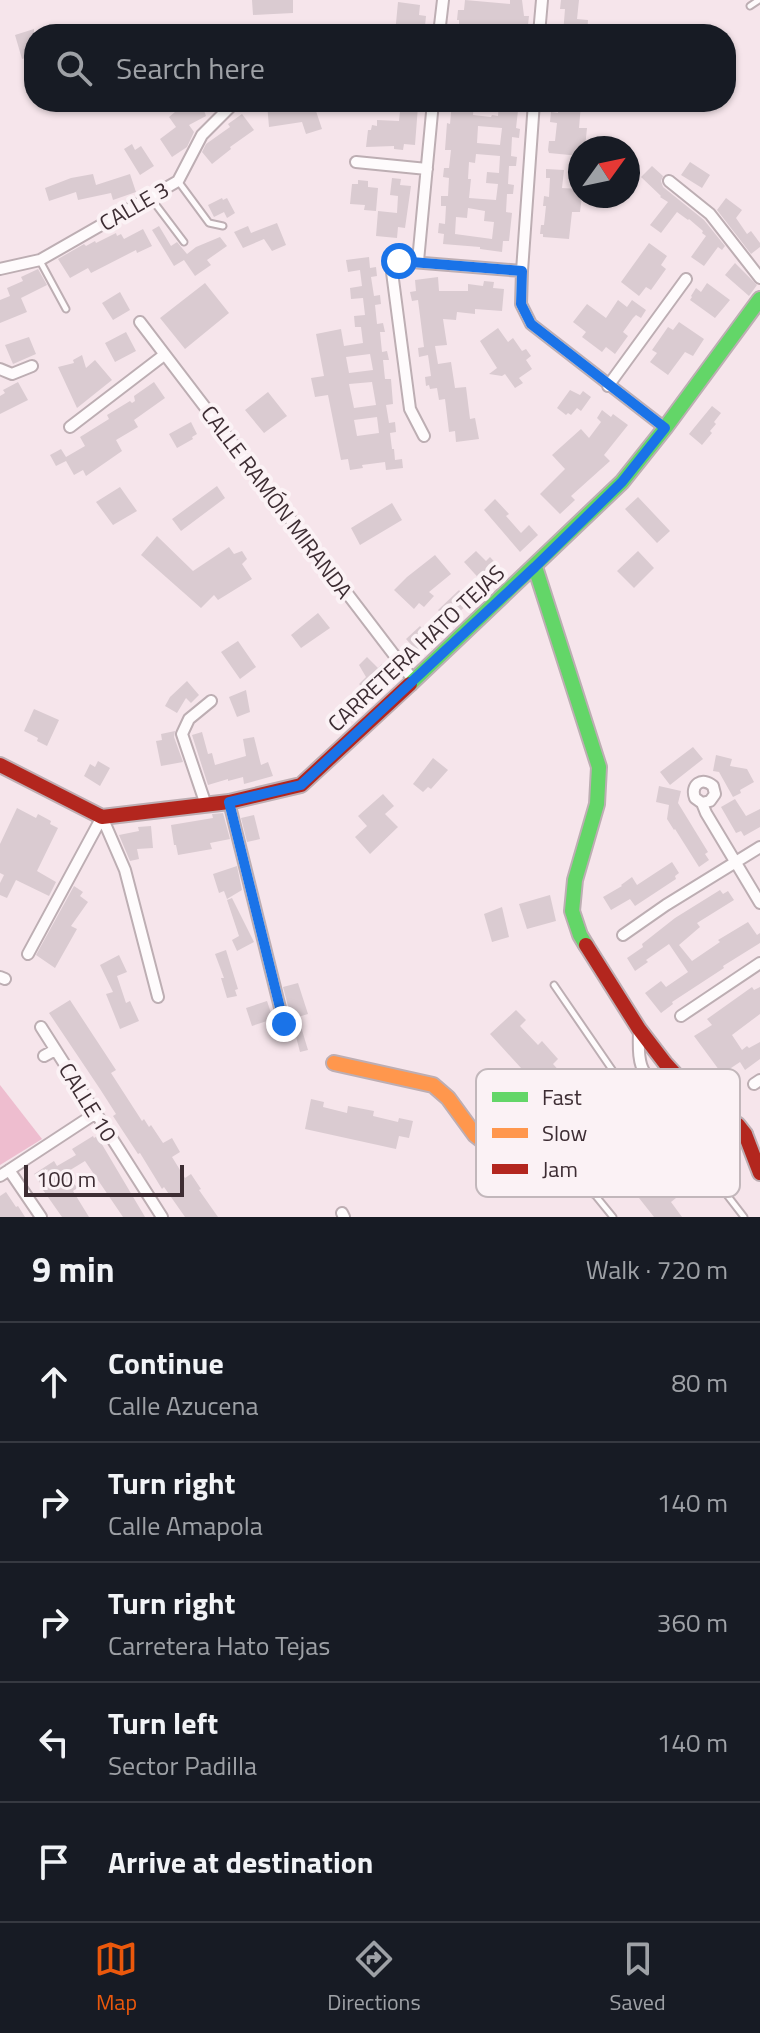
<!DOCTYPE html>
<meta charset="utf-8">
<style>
body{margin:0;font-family:"Titillium Web",sans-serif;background:#20242c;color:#f1f3f6}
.compass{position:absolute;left:568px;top:136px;width:72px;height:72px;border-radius:50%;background:#171b24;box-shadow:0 2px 6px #0004;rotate:57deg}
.scale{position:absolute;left:24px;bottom:20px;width:160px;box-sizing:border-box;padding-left:8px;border:4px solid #3d2d33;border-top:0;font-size:22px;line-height:28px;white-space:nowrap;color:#3d2d33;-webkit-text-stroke:6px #fbf2f5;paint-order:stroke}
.stop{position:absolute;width:24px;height:24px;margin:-18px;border:6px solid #1a73e8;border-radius:50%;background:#fff}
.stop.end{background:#1a73e8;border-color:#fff;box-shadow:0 2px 8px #0008}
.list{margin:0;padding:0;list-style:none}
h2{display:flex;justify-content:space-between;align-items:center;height:104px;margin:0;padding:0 32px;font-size:34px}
h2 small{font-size:26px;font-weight:400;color:#9ea1a6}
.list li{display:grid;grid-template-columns:52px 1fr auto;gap:24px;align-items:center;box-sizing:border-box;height:120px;padding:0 32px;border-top:2px solid #363941}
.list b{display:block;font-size:30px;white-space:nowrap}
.list p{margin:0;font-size:26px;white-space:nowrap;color:#9ea1a6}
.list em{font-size:26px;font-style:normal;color:#9ea1a6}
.icon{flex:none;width:44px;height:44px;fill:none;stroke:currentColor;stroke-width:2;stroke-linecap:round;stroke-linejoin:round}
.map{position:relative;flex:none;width:760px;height:1217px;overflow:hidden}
.search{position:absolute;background:#171b24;box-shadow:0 2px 6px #0004;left:24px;right:24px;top:24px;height:88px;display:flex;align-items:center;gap:20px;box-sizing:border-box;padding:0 28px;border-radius:32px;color:#9ea1a6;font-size:30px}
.sheet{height:704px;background:#171b24}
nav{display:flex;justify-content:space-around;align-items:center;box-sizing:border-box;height:112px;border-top:2px solid #363941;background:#171b24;font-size:22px;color:#9ea1a6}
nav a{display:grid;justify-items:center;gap:4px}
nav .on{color:#ea580c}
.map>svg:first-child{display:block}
</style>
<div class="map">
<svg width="760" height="1217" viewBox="0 0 760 1217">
<rect width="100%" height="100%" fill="#f6e5eb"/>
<path fill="#eebdcf" d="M0 1085 42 1139 0 1165Z"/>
<path fill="#dacbd1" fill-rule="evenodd" d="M252 0H293V13L253 15Z
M465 0 510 4V0H522L524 16H529L528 25H526L525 28H522V34H461L462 24H459V20H457L458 10H464Z
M561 0H579L577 19 588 20 587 34H563L565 9H560Z
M398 2 420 5 419 15 426 16 425 26 419 25 418 34H395Z
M34 29V55L22 59 15 35Z
M168 102H201L206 116 189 125 194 132 187 147 172 157 160 139 176 127 169 117 175 112Z
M286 102V108L304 102H313L322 129 306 134 302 122 269 127 267 103Z
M401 102H412V105L418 106 415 145 404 144 403 150 394 149V146L366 147 368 130H371L372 125 377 126V120L399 121Z
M452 102H474L473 115 491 117 492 115 498 116 499 102H519L516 128 520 129 519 138 512 137 511 156 517 157 516 166H509L508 184 514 185 513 194H507L506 212 512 213 509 241H503L502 252 480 249V247L443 244 444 234 438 233 439 223 445 224 446 206H441V196H448L449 178 443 177 444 168H449L451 150H445L447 123 450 124ZM478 126 502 128 500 145 477 143ZM476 154 500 156 499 173 487 172 486 183 498 184 496 200 469 198 471 179H468L469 162 475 163ZM468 208 485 211 484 221 494 222 492 239 455 234 456 217 467 218Z
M558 102 581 104 579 128H587L585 148H580V156L549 153 548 150 549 141H555L557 123 550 122 551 112 558 113Z
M242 114 254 130 230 147 231 149 212 164 202 152 206 144 230 127 228 124Z
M132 144 135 150 141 146 154 166 140 175 124 149Z
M690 162 710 175 702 188 681 175Z
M652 166 663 176 661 181 663 187 704 220 725 246 722 250 718 247 704 266 691 257 706 236 702 233 703 231 689 219 688 220 677 212 661 233 650 225 668 202 660 197 661 196 641 177Z
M546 169 564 170 562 188 580 189V196H582L580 212H572L569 239 543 237V234H540L541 225H544L546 206H543L544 196 549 197 550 178H546Z
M93 174 96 185 130 174 136 192 113 200 111 193 78 200 76 192 49 201 45 188 71 178Z
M392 178 401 179 400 185 411 186 405 228 398 227 397 238 376 236 378 211 397 213 398 196 390 195Z
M358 180 368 181V187L378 188 376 211 364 210 365 205 350 204 352 184H358Z
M222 198 223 200 227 198 235 213 227 218 224 212 214 217 208 205Z
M726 198 742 210 736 218 747 234 751 231 760 243V247L751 254 717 210Z
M277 223 286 245 272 251 264 239 243 248 234 232 248 226 251 233Z
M159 226 171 246 177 242 187 254 196 247 220 237 227 246 207 260 211 265 195 276 184 260 174 266 152 230Z
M143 229 152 246 137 253 136 250 91 273 88 268 70 278 58 259 84 244 86 246 95 241 96 243 116 233 117 236 121 234 124 239Z
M649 243 667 256 661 265 666 269 651 290 646 287 639 296 621 282Z
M369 257 370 268 376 267 377 276 371 277 374 296 380 295 381 304 375 305 377 324 383 323 385 332H380L382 352 387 351 389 360H383L385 379H391L393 404 386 405 389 423 395 422 396 432 390 433 392 449H394L395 460 402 459 403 468 386 470 385 462 362 465 363 468 350 470 348 459 341 460 328 395 315 397 311 378 324 376 316 334 341 329 344 346 363 343 361 327H355L354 316 365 315 363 298 351 299 350 288 362 286 360 270 348 272 346 260ZM370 354 373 370 349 373 346 357ZM372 382 376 405 354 408 349 384ZM377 417 379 433 357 436 354 420Z
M735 263 757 285 749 296 725 275Z
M38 269 47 285 21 298 27 312 0 323V300L10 296 7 288 23 281 21 277Z
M438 277 439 291H468V284L483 286 484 281 494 282 493 288 504 289 502 311 475 309V314L457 312 456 320 443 319 447 345 435 346 438 364 451 362 455 388 466 387 470 419 475 418 479 439 456 442 455 431 449 432 445 399 439 400 437 388 430 389 429 385 426 386 425 377 431 376 428 355 419 357 418 348 424 347 418 300 412 301 410 292 416 291 415 280Z
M205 283 229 313 185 349 160 318Z
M707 283 730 300 715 318 690 300 692 297 691 296 696 288 701 292Z
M120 292 130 310 113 320 102 303Z
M618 300 627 307 632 300 646 310 641 318 636 315 633 318 623 332 628 336 615 354 606 347 602 352 582 337 586 332 573 322 587 304 606 318Z
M679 322 704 339 693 356 685 352 668 375 650 362 657 353 652 350 668 327 673 330Z
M498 328 508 342 513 338 522 351 526 349 531 356 526 360 532 369 519 378 523 383 515 388 505 374 502 376 489 374 497 368 480 341Z
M126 332 136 351 115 362 105 343Z
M29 337 36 354 13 364 5 345Z
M82 355 86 368 95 360 112 380 77 408 58 367 74 363 73 360Z
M18 382 28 400 0 414V396L5 393 3 390Z
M154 382 165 398 134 420 138 427 116 440 122 451 86 476 83 470 74 475 66 461 56 466 50 455 61 449 66 457 85 446 80 437 109 419 107 415 130 401 132 403 135 401 134 396Z
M570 390 580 395 583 391 591 397 581 411 577 408 571 415 568 413 566 415 557 408Z
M268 392 287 416 264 433 245 410Z
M712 406 721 413 714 422 716 424 710 431 712 433 702 445 689 434Z
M602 410 611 417 613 414 628 425 604 455 610 461 571 496 575 500 560 514 540 494 565 469 552 455 581 429 589 438 601 422 597 418Z
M191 422 197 434 192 437 193 439 177 448 169 434Z
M217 486 225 498 181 531 172 519Z
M120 487 137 511 113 525 96 502Z
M638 497 670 531 657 543 625 509Z
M495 499 509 514 506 516 521 533 529 525 538 535 520 552 484 510Z
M392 503 402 520 360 545 351 528Z
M157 536 193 571 229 547 234 554 242 551 247 559 242 564 252 579 218 600 214 595 201 608 141 555Z
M476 551 486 561 490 557 500 568 484 584 464 562Z
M638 551 654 568 634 588 617 571Z
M435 555 451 574 429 592 434 596 424 607 419 603 414 609 394 590 407 577Z
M459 590 470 602 457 614 456 612 447 620 438 610Z
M318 613 330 628 301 648 291 635Z
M420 626 431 638 417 651 406 639Z
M238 641 256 667 240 679 221 652Z
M367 657 378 668 382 664 394 677 371 696 359 684 366 677 359 665Z
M187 681 199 695 191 703 186 698 177 713 165 706 170 697Z
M246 690 250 712 237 717 229 697Z
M34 709 59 720 47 746 37 741 38 738 24 731Z
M175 731 174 737 183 762 161 766 156 741 162 740 161 734Z
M202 732 208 754 212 753 215 765 246 756 243 739 254 737 261 765 268 762 273 776 244 784 243 777 228 781V779L208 785 192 735Z
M693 747 703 759 670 785 660 772Z
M716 755 732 759 730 766 747 769 754 782 740 790 741 793 733 797 719 772 713 771Z
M433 758 448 770 431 789 428 787 423 792 413 784Z
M98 761 110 768 100 786 84 776 90 764 95 767Z
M659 786 681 791 678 803 708 852 705 854 709 860 699 867 675 829 674 830 667 819 669 805 656 802Z
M383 794 394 806 385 814 398 827 370 854 355 837 367 826 358 816Z
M735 799 746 816 760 809V827L744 836 741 831 736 833 721 807Z
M17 808 36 818 38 814 51 821 50 824 58 828 37 871 56 882 49 896 16 880 7 898 0 895V883L4 875 0 873V844Z
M223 813 230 839 210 843 212 849 178 855 176 845H174L171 825 213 818 212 814Z
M254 815 260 839 247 842 241 818Z
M151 826 153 848 137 849 139 859 130 861 119 835 139 831 138 827Z
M672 862 679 873 675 876 676 879 635 906 630 899 611 910 603 897 622 886 621 885 632 877 637 885Z
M237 866 242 890 227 899 224 891 219 893 213 874Z
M74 886 83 892 80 896 88 902 71 926 77 929 55 968 36 955Z
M720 890 723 894 728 891 734 900 697 923 700 927 679 945 692 961 720 942 718 940 748 922 757 935 760 933V943L723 966 724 968 672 1002 673 1004 661 1013 645 993 661 981 666 987 688 972 669 944 646 960 648 962 635 971 627 958 643 947 642 944 675 918Z
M550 895 556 921 527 929 519 904Z
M232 898 254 942 237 951 232 940 239 936 227 900Z
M502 907 509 937 492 942 484 914Z
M226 950 238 989 235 990 237 996 227 998 221 978H224L215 954Z
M119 955 127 972 117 976 126 1003 130 1001 139 1021 120 1029 106 994 113 992 100 965Z
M298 983 308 1014 298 1017 308 1050 300 1052 283 987Z
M752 987 754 990 760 987V1014L732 1035 742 1050 747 1046 749 1048 760 1042V1059L745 1070 740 1062 722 1074 694 1036 712 1025 707 1019Z
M70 1000 116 1070 111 1073 142 1121 144 1119 149 1127 151 1125 163 1143 172 1138 180 1152 172 1157 185 1178 191 1174 201 1189 199 1190 218 1217H185L164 1187 162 1189 140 1153 138 1154 113 1116 116 1114 100 1089 49 1013Z
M267 1001 273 1019 252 1026 246 1008Z
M516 1010 526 1020 520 1026 538 1045 542 1041 558 1059 553 1064 572 1085 577 1081 594 1099 589 1104 604 1121 610 1116 619 1126 596 1148H594L490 1034Z
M311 1099 324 1102 323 1107 347 1113 348 1106 374 1111 373 1116 398 1122 399 1118 413 1121 409 1138 399 1136 396 1149 305 1129Z
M93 1136 94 1138 97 1136 145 1217H123L85 1161 67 1172 77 1188 73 1191 89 1217H62L43 1190 44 1189 34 1174 54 1161 57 1166 76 1155 72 1149Z
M641 1148 650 1159 643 1165 659 1185 663 1182 676 1198 671 1202 682 1217H654L624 1179 633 1171 624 1161Z
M6 1192 16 1207 18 1206 25 1217H0V1196Z"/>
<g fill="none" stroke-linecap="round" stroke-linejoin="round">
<g stroke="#bdaeb3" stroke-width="9">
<path id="lane" d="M750 6 759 0
M178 181 209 223 223 226
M150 197 184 242
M40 261 66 309
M554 985 624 1087 650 1117
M658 1123 690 1147 744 1217
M530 1156C532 1168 533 1175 542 1183L591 1193 595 1195 613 1217"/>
</g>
<g stroke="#bdaeb3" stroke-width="14">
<path id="street" d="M439 34 443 0
M539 34 542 0
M534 102 522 271 521 304 531 324 665 428
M356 162 427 169
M669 181 710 214 760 278
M418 261 433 102
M0 269 40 260 178 181 202 135 235 102
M140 322 414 681
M0 369 12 374 32 366
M608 386 686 279
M70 427 164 355
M424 436 410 409 392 272 399 261 522 271
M229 802 284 1024
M702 803 710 801 715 794 713 786C702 776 690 785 695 798L702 803 706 813 760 903
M206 805 182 734 189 719 211 701
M102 817 125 870 158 997
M623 935 666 905 760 847
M28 954 102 817
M0 977 5 979
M681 1016 760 963
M41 1027 162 1217
M639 1029C639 1042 637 1062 645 1073 648 1079 655 1081 657 1088 659 1095 654 1099 652 1106 651 1110 652 1114 652 1119
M44 1056 55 1050
M754 1084 760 1080
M9 1170 41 1217
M0 1176 96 1113
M342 1213 344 1217"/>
</g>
<g stroke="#bdaeb3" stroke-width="18">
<path id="fast" d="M535 567 599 767 597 804 575 880 572 911 580 935 586 945
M410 684 622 482 665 428 760 299"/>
</g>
<g stroke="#bdaeb3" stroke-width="18">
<path id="slow" d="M334 1063 433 1085 448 1098 475 1135 489 1146 509 1154 549 1155 590 1159 604 1156 620 1148 652 1119 666 1117 679 1107 687 1108 722 1139 745 1134"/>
</g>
<g stroke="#bdaeb3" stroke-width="18">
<path id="jam" d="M0 765 102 817 229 802 301 785 410 684
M586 945 639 1029 665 1063 694 1095 738 1125 745 1134 760 1173"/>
</g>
<use href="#lane" stroke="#fefbfc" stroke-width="5"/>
<use href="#street" stroke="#fefbfc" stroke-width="10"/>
<use href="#fast" stroke="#63d668" stroke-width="14"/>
<use href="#slow" stroke="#ff974d" stroke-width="14"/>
<use href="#jam" stroke="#b3261e" stroke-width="14"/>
</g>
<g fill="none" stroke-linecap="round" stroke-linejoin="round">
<path stroke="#1a73e8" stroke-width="10" d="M284 1024 229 802 301 785 535 567 622 482 665 428 531 324 521 304 522 271 399 261"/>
</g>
<g text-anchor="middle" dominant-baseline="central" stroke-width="8" stroke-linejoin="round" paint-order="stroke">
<g font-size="22" fill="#3d2d33" stroke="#fbf2f5">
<text transform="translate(134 206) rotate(-30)">CALLE 3</text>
<text transform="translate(277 502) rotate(53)">CALLE RAMÓN MIRANDA</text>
<text transform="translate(416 648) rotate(-43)">CARRETERA HATO TEJAS</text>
<text transform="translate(88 1102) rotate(58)">CALLE 10</text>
</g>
</g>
<rect x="476" y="1069" width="264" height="128" rx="12" fill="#fbf2f5" stroke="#c2b7bb" stroke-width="2"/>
<rect x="492" y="1092" width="36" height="10" fill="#63d668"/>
<rect x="492" y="1128" width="36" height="10" fill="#ff974d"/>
<rect x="492" y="1164" width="36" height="10" fill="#b3261e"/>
<g font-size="22" fill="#3d2d33">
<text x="542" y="1105">Fast</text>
<text x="542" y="1141">Slow</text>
<text x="542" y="1177">Jam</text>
</g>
</svg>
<svg class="compass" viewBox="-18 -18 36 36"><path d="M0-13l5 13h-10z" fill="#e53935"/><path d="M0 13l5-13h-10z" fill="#9ea1a6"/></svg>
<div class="scale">100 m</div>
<div class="stop" style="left:399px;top:261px"></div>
<div class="stop end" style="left:284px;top:1024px"></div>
<div class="search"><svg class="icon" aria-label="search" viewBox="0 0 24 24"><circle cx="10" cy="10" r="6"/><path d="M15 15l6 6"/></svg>Search here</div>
</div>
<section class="sheet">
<h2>9 min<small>Walk · 720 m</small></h2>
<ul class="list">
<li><svg class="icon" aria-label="ahead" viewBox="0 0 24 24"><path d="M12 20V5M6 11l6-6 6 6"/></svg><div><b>Continue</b><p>Calle Azucena</p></div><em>80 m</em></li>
<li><svg class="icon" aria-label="right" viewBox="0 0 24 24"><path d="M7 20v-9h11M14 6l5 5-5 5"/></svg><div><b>Turn right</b><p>Calle Amapola</p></div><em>140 m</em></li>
<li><svg class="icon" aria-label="right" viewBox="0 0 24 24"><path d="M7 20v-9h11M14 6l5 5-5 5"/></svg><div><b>Turn right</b><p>Carretera Hato Tejas</p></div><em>360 m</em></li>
<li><svg class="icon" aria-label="left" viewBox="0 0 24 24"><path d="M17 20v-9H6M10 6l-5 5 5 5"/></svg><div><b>Turn left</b><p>Sector Padilla</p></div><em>140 m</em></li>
<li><svg class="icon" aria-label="arrive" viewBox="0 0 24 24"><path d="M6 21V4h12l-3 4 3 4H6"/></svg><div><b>Arrive at destination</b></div></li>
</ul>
</section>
<nav>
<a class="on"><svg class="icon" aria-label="map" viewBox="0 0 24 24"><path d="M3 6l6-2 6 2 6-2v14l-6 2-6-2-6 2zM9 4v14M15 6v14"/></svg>Map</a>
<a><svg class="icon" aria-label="directions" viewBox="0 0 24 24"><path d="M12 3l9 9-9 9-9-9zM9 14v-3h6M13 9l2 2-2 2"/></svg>Directions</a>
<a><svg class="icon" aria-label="saved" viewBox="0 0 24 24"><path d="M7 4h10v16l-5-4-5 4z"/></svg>Saved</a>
</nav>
